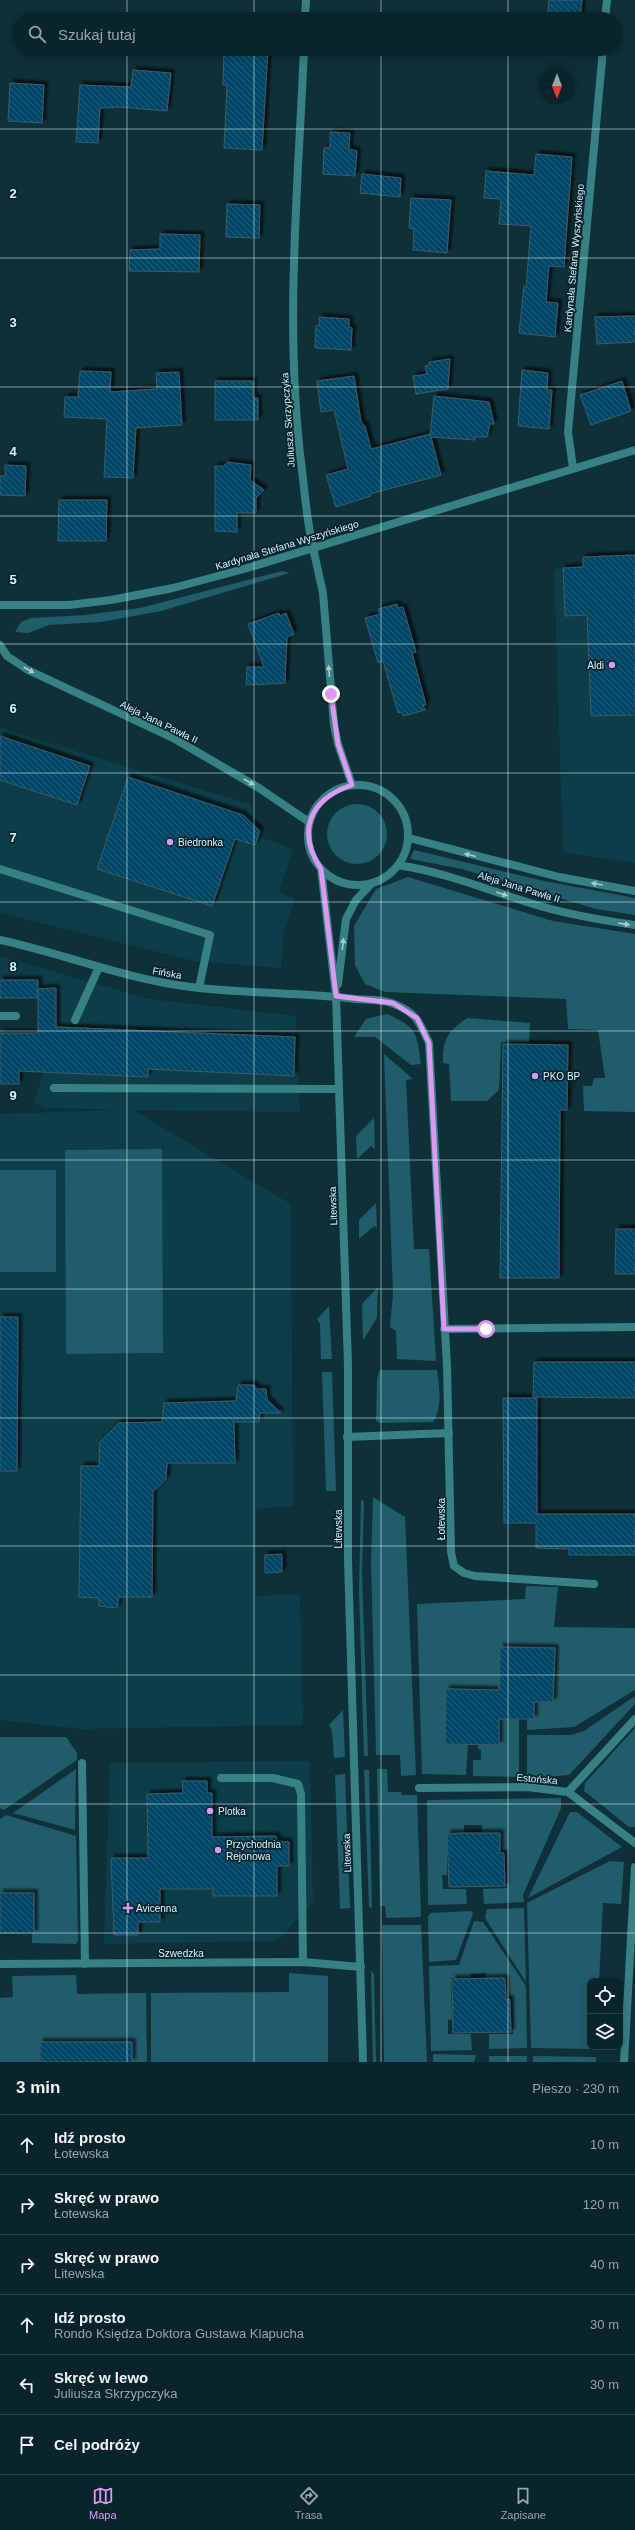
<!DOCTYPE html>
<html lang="pl">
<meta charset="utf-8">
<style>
body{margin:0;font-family:Helvetica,sans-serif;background:#183037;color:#f1f3f6}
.controls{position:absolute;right:12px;bottom:12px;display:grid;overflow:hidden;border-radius:8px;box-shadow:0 2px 10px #0003}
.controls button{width:36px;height:36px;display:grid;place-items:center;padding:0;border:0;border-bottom:1px solid #2a4147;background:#0a242b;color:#f1f3f6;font:20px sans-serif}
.compass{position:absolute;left:539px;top:68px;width:36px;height:36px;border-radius:50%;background:#0a242b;box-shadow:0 2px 10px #0003;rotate:180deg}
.stop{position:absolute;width:12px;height:12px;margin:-9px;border:3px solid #dc99f4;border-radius:50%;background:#fff}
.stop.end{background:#dc99f4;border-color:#fff;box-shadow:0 1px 4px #0008}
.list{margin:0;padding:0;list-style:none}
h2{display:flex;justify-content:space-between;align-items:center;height:52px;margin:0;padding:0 16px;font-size:17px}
h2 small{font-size:13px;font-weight:400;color:#99a4a9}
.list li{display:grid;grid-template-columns:26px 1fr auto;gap:12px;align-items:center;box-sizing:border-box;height:60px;padding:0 16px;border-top:1px solid #2a4147}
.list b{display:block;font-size:15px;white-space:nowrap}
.list p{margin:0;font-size:13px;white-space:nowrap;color:#99a4a9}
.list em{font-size:13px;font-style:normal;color:#99a4a9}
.icon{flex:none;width:22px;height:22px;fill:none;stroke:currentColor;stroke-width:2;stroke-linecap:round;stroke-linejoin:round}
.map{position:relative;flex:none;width:635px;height:2062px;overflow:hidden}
.search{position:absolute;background:#0a242b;box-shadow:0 2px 10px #0003;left:12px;right:12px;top:12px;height:44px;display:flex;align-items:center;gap:10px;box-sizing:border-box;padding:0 14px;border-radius:22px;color:#99a4a9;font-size:15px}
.sheet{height:412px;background:#0a242b}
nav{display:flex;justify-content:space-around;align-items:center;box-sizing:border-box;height:56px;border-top:1px solid #2a4147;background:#0a242b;font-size:11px;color:#99a4a9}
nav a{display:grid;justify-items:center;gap:2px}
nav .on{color:#dc99f4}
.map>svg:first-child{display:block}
</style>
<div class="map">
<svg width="635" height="2062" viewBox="0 0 635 2062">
<defs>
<pattern id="building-back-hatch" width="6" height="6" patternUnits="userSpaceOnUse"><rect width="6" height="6" fill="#044766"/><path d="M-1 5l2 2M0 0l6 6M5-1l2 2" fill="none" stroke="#28627d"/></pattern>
<filter id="shadow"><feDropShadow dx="3.5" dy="-3.5" stdDeviation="1" flood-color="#0009"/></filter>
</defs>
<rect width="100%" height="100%" fill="#0e3039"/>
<path fill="#0c3d48" d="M635 555V863L563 852 554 569 583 567V557Z
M0 728 249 804 260 831 259 837 293 849 279 893 295 898 284 931 281 968 194 961 0 913Z
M0 956 150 999 296 1016 300 1112 133 1110 291 1204 293 1506 256 1509V1596L300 1594 303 1725 82 1729 0 1720V1114L120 1110 45 1108 34 1102 49 1055 37 1054 38 998H0Z
M310 1761 313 1902 277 1941 104 1944 110 1763Z"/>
<path fill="#215c6a" d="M282 571 290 573 161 611 101 622 49 625 28 633 15 632 21 622 31 618 85 615 140 608Z
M327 834a30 30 0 1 1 60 0a30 30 0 1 1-60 0Z
M414 850 544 881 635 898V915L596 909 462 869 410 859Z
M408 877 553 921 635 934V1112L584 1111 583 1086H592L594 1078H605L598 1030 568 1029 566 999 385 992 365 984 355 965 354 926 376 889Z
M387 1014C417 1027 417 1033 421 1064L411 1065 375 1037H354L366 1019Z
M467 1018 530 1023 529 1042H501L499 1090 487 1101H451L449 1064 443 1063C442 1040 448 1031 467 1018Z
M384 1054 413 1079 406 1080 414 1249H429L436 1361 397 1359 396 1331 390 1327 393 1293Z
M374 1118 375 1149 371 1146 357 1159 356 1136Z
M162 1149 163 1353 66 1354 65 1150Z
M0 1170H56V1272H0Z
M376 1203 377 1228 374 1226 359 1239V1220Z
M378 1287 377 1317 363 1341 362 1304Z
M329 1306 332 1359H321L320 1324 317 1319Z
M380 1370H437C439 1385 443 1408 433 1422L380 1423 376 1421 377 1379Z
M322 1372H332L336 1491H326Z
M373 1497 405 1517 416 1775 401 1776 400 1755H376L371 1561Z
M361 1500 364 1501 362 1571 368 1756H364L359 1590Z
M526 1586 558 1587 554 1627 635 1628V1690L574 1727 527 1730V1719H534V1708L531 1702H553L555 1648 499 1690 446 1689 445 1744H468L466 1775 422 1774 417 1604 525 1599Z
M635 1696V1704L569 1775 527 1778V1735H571L584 1731Z
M500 1702 519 1719V1777L473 1776V1760H481V1750L478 1749V1744L499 1745Z
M343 1710 345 1757 334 1758 332 1731 329 1725Z
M635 1728V1827H629L584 1791 585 1783Z
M0 1737H66L77 1753V1760L4 1810 0 1808Z
M76 1769 75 1830 13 1813Z
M377 1769H387L388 1792H401L402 1795H417L421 1917 386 1918 385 1906H380Z
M364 1770H369L372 1908 369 1907Z
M345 1774 350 1908 340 1909 335 1775Z
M561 1798V1808L523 1895 524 1902 484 1904 483 1889 507 1888 506 1851H502L501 1832H482V1825H464V1833H447V1875H442L443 1889H466L467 1904 428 1905 427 1800Z
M570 1812H577L622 1847 528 1898Z
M6 1815 76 1836 78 1941 76 1944 32 1943V1933H34V1893H0V1819Z
M610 1861 624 1862 621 1904 603 1903 599 1981H590V2047L596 2049 531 2048 527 1903Z
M524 1908 526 1982 485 1918 487 1909Z
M471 1911 473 1914 456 1960 429 1962 428 1916 431 1913Z
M474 1921 483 1922 526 1986 527 2048 489 2049V2034H513L512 1997H507V1977L486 1978V1973L471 1974V1978H451L452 2019 448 2020V2034H471L472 2050 431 2051 429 1966 459 1965Z
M382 1925H421L427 2062H384Z
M371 1971 374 1974 376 2062H373Z
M289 1973 328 1976V2062H151V1993L289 1992Z
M76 1975 77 1994 146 1993 147 2062H132V2042H40V2062H0V1998L13 1997 12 1976Z
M433 2054 476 2055 474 2062H433Z
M489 2056H527V2062H489Z
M533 2056 596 2057V2062H533Z"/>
<path fill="url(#building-back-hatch)" stroke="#3f596a" filter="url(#shadow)" d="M549 0H582L580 19H547Z
M224 49H268L262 150 224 148 227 85H223Z
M133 70 171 73 167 111 120 107 100 108 98 143 76 142 80 85 131 87Z
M10 83 44 85 42 123 8 121Z
M330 132 350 133 349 149 357 151 355 176 323 174 324 148 330 147Z
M536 154 572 157 564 267 549 266 546 302 558 303 555 337 519 333 524 286 526 287 531 226 499 224 501 199 484 198 486 171 534 175Z
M362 174 401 178 400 197 360 193Z
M411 198 451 200 447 253 413 250 414 229 409 228Z
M227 204 260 205 259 238 226 237Z
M160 234 200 235 199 272 129 271 130 250 160 249Z
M635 316V342L597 344 595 317Z
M319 317 349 319V327L352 328 351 350 315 348 316 326 319 325Z
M450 359 448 389 416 394 413 376 427 374 425 366 429 365V362Z
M522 370 548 373 547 390H552L549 429 518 426Z
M80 371 111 372 110 392 157 389 156 373 179 372 182 425 136 428 133 478 104 477 107 419 64 417 65 397H78Z
M354 376 361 422 365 426 371 449 430 434V436L434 396 489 402 494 424H490L487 437H475V440L431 437 441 475 370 494 371 496 336 507 326 475 348 469 334 410 321 412 317 381Z
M215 381H253V398H258V420H215Z
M622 381 631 411 591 425 580 395Z
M227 462 251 465 250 480 264 490 256 498V513H237V532L215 531V466H224Z
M5 465 26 466 25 496 0 495V476H5Z
M59 500H107L106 541H58Z
M635 555V715L591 716 587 615 565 616 563 568 583 567V557Z
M397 604 398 608 403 607 416 652 412 653 426 705H423L425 710 403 716 401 712 398 713 383 661 378 663 365 618 380 614 378 609Z
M279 613 280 616 286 613 294 634 287 637 285 683 246 685 247 667H264L248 624Z
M0 736 90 766 77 805 0 780Z
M128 777 243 815 260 831 255 845 235 839 212 906 97 869Z
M0 980H38V998H0Z
M56 988V1027L295 1037 294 1076 148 1069V1077L19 1071V1084H0V1033H38V989Z
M503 1044 568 1045 567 1110H560L559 1278H500Z
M616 1229H635V1274H615Z
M0 1317H18L17 1471H0Z
M534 1362H635V1398L533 1397Z
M238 1385H254L257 1389H266L267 1399 281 1413H260L259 1422H234L235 1463H167L166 1479 153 1492 152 1597H119L117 1608 99 1606V1598L79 1597 81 1466H99L100 1442 119 1423 162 1422 164 1403 236 1401Z
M503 1398H537V1514H635V1555H569V1549L536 1548V1523H504Z
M282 1554V1572L265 1573V1555Z
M500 1647 555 1648 553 1702H534V1719H499V1745L445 1744 446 1689 499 1690Z
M182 1781H207V1793H212V1837L276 1836 277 1841 289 1842V1866H277V1896H213V1889H160V1922H138V1935H114L111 1858H148L147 1794 183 1793Z
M466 1833H500V1853H504L505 1886 449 1887 447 1834Z
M0 1893H34V1933H0Z
M505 1978 506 1999H510L511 2032 453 2033 452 1979Z
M40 2042H132V2062H40Z"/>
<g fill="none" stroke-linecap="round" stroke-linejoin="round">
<path stroke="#388183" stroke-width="8" d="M0 869 210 935 199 988
M0 1016H16
M75 1020 99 967
M54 1088 339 1089
M221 1778H273L298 1784 301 1794 303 1962"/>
<path stroke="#388183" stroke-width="8" d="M305 19 306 0
M605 19 607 0
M304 49C298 189 284 331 302 470 305 496 307 522 313 548
M573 468 568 432 603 49
M0 940C64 954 126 979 191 987 246 994 301 992 355 999 367 1000 383 999 394 1004 416 1012 420 1023 429 1043L447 1366 451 1552 454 1566 464 1573 475 1576 594 1584
M444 1329 635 1327
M347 1437 449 1433
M82 1763 85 1964
M419 1788 527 1787 568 1792 635 1843
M568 1792 635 1719
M0 1964 303 1962 361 1967
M624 2062 635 1867"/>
<path stroke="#388183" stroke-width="8" d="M313 548 323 593 334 725 338 744 352 785
M0 605H69L111 600 173 588 244 569 635 450
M0 645 7 656 28 670 175 739 259 788 309 822
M308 835a50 50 0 1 1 100 0a50 50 0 1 1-100 0Z
M409 838 559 877 635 891
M398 865C444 872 485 889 530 903 564 914 600 920 635 925
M321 869 336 996 348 1366V1560L363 2062
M338 984 346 919 356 900 372 883"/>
</g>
<defs><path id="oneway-solid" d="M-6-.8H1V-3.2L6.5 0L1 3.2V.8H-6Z"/></defs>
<g fill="#a6cbd0">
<use href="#oneway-solid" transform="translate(29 670) rotate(28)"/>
<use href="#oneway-solid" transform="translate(329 671) rotate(-95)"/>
<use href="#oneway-solid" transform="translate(249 782) rotate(30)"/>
<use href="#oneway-solid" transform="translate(470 855) rotate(-166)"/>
<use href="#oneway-solid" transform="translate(597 884) rotate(-170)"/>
<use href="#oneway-solid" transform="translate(502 894) rotate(19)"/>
<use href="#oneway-solid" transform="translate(624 924) rotate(9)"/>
<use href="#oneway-solid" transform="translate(343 944) rotate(-83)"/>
</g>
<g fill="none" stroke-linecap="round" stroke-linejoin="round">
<path stroke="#dc99f4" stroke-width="5" d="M331 694 338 744 352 785C310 799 296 830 321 869L336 996 393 1003 417 1018 429 1043 444 1329H486"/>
</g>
<path fill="none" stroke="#e1f3f9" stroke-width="1" stroke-opacity="0.55" d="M127 0V19M254 0V19M381 0V19M508 0V19M127 49V2062M254 49V2062M381 49V2062M508 49V2062M0 129H635M0 258H635M0 387H635M0 516H635M0 644H635M0 773H635M0 902H635M0 1031H635M0 1160H635M0 1289H635M0 1418H635M0 1546H635M0 1675H635M0 1804H635M0 1933H635"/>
<g fill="#dc99f4" stroke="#03262f" stroke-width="1.5">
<circle cx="612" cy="665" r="4"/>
<circle cx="170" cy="842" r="4"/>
<circle cx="535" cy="1076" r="4"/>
<circle cx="210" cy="1811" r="4"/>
<circle cx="218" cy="1850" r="4"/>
<path d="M126 1902h4v4h4v4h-4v4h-4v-4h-4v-4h4z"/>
</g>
<g text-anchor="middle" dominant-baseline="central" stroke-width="3.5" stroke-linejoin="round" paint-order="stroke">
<g font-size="10" fill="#e1f3f9" stroke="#03262f">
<text transform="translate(574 258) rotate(-85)">Kardynała Stefana Wyszyńskiego</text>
<text transform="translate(288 420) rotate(-94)">Juliusza Skrzypczyka</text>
<text transform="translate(287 545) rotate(-17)">Kardynała Stefana Wyszyńskiego</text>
<text transform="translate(159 722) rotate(26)">Aleja Jana Pawła II</text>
<text transform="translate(519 887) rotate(17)">Aleja Jana Pawła II</text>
<text transform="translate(167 973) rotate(10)">Fińska</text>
<text transform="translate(333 1206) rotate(-92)">Litewska</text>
<text transform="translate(441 1519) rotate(-90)">Łotewska</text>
<text transform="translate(338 1529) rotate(-90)">Litewska</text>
<text transform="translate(537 1779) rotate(5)">Estońska</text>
<text transform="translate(347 1853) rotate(-92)">Litewska</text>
<text x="181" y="1953">Szwedzka</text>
</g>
<g font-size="10" fill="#e1f3f9" stroke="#03262f" text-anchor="start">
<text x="604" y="665" text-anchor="end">Aldi</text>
<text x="178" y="842">Biedronka</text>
<text x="543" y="1076">PKO BP</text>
<text x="218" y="1811">Plotka</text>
<text x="226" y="1844">Przychodnia<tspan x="226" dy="12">Rejonowa</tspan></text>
<text x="136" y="1908">Avicenna</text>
</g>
</g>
<g font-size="13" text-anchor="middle" font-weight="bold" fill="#e1f3f9" stroke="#03262f" stroke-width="3.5" stroke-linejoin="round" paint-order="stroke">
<text x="13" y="198">2</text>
<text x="13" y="327">3</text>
<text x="13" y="456">4</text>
<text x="13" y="584">5</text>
<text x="13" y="713">6</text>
<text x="13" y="842">7</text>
<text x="13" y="971">8</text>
<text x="13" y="1100">9</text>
</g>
</svg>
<div class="controls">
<button><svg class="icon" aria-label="locate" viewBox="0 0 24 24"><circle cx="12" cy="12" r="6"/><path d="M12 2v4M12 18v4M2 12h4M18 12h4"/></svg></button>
<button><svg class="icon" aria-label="layers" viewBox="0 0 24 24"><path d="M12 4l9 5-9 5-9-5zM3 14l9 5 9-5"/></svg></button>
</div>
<svg class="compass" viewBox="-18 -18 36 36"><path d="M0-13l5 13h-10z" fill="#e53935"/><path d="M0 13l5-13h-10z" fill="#99a4a9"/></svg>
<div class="stop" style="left:486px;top:1329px"></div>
<div class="stop end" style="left:331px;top:694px"></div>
<div class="search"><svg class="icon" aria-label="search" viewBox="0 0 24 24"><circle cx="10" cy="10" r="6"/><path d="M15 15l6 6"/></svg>Szukaj tutaj</div>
</div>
<section class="sheet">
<h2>3 min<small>Pieszo · 230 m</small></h2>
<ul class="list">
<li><svg class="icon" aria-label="ahead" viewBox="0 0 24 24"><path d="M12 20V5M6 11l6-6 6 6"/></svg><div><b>Idź prosto</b><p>Łotewska</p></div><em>10 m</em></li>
<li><svg class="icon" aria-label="right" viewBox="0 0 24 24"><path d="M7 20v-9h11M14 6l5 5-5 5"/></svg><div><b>Skręć w prawo</b><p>Łotewska</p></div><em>120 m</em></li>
<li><svg class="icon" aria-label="right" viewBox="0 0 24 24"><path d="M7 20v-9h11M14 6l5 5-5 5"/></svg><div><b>Skręć w prawo</b><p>Litewska</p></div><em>40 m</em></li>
<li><svg class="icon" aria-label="ahead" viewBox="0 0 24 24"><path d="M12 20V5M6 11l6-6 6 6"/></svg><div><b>Idź prosto</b><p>Rondo Księdza Doktora Gustawa Klapucha</p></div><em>30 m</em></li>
<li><svg class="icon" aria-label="left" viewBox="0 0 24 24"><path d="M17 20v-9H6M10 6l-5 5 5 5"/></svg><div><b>Skręć w lewo</b><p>Juliusza Skrzypczyka</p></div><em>30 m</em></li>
<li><svg class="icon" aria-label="arrive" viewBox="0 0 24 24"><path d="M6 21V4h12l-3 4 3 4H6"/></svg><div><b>Cel podróży</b></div></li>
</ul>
</section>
<nav>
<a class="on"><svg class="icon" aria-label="map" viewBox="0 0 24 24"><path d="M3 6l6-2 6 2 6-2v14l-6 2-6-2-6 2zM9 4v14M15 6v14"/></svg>Mapa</a>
<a><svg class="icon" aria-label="directions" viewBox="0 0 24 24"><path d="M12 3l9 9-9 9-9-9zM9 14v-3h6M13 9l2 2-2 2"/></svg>Trasa</a>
<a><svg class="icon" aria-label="saved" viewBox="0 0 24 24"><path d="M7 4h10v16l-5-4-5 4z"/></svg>Zapisane</a>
</nav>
